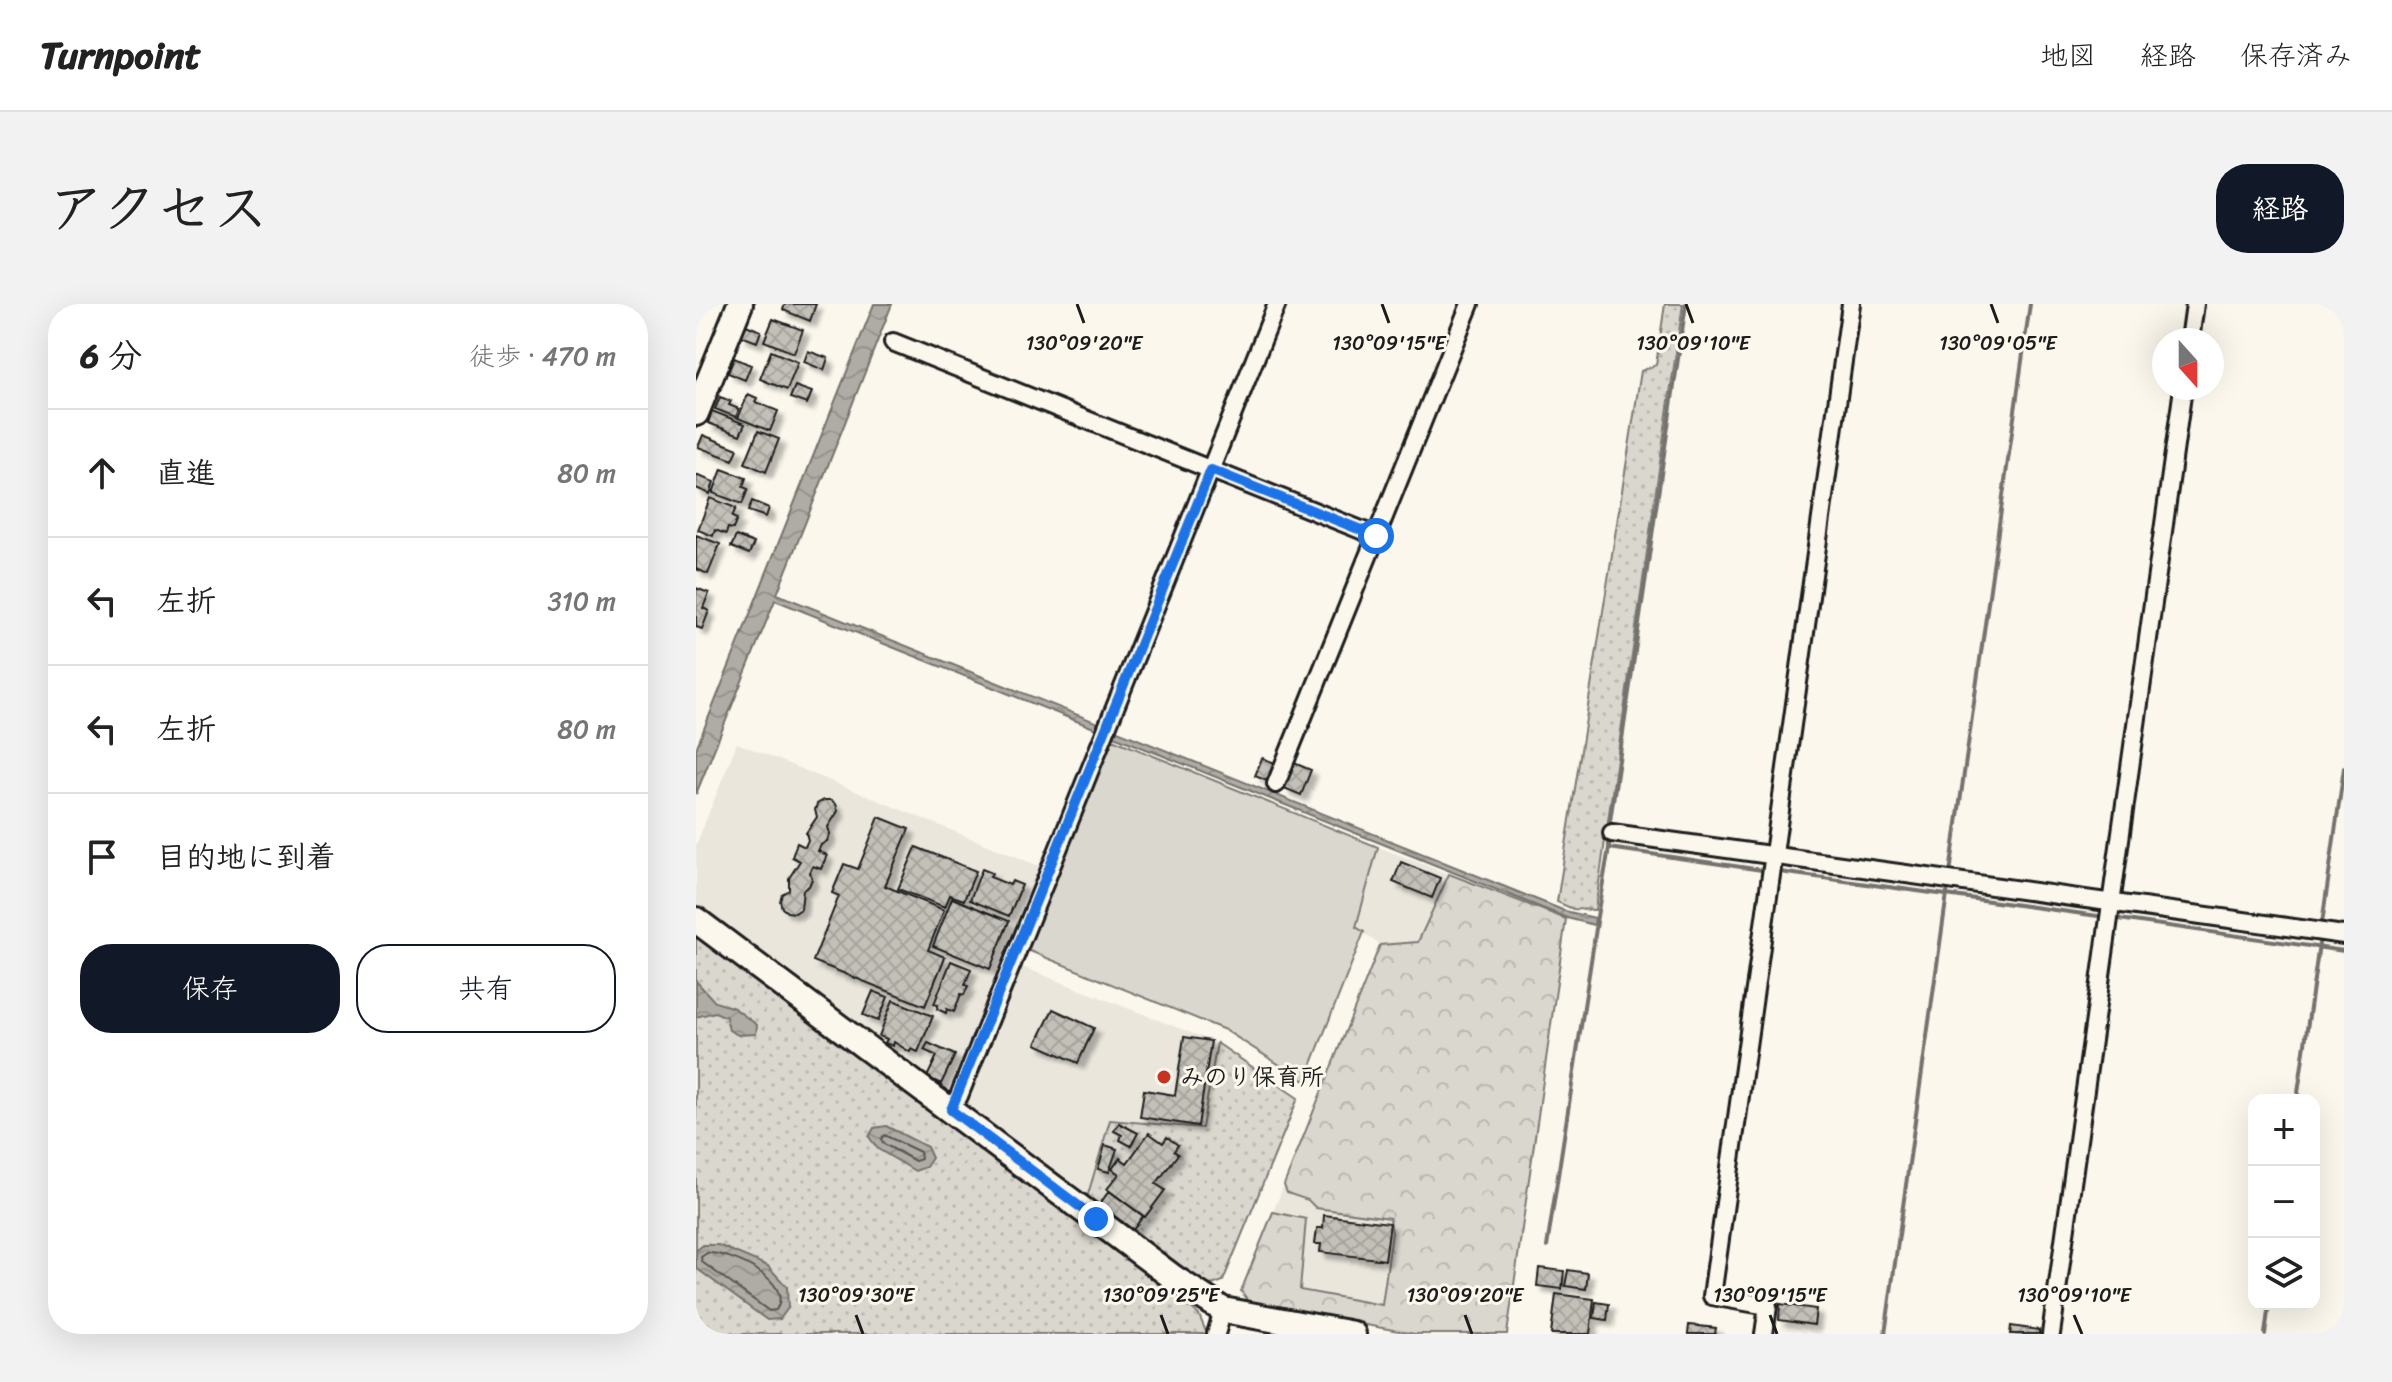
<!DOCTYPE html>
<html lang="ja">
<meta charset="utf-8">
<style>
body{margin:0;font-family:Sriracha,"Klee One",sans-serif;background:#f2f2f2;color:#222}
.controls{position:absolute;right:24px;bottom:24px;display:grid;overflow:hidden;border-radius:16px;box-shadow:0 8px 32px #0002}
.controls button{width:72px;height:72px;display:grid;place-items:center;padding:0;border:0;border-bottom:2px solid #e0e0e0;background:#fff;color:#222;font:40px sans-serif}
.compass{position:absolute;left:1456px;top:24px;width:72px;height:72px;border-radius:50%;background:#fff;box-shadow:0 8px 32px #0002;rotate:159deg}
.stop{position:absolute;width:24px;height:24px;margin:-18px;border:6px solid #1a73e8;border-radius:50%;background:#fff}
.stop.end{background:#1a73e8;border-color:#fff;box-shadow:0 2px 8px #0008}
.list{margin:0;padding:0;list-style:none}
h2{display:flex;justify-content:space-between;align-items:center;height:104px;margin:0;padding:0 32px;font-size:34px}
h2 small{font-size:26px;font-weight:400;color:#767676}
.list li{display:grid;grid-template-columns:52px 1fr auto;gap:24px;align-items:center;box-sizing:border-box;height:128px;padding:0 32px;border-top:2px solid #e0e0e0}
.list b{display:block;font-size:30px;white-space:nowrap}
.list em{font-size:26px;font-style:normal;color:#767676}
.actions{display:flex;gap:16px;padding:24px 32px}
.actions a{flex:1;padding:18px 0;border:2px solid #111827;border-radius:32px;text-align:center;font-size:28px;color:#111827}
.actions .main{background:#111827;color:#fff}
.icon{flex:none;width:44px;height:44px;fill:none;stroke:currentColor;stroke-width:2;stroke-linecap:round;stroke-linejoin:round}
.map{position:relative;flex:none;width:1648px;height:1030px;overflow:hidden;border-radius:32px}
header{display:flex;align-items:center;gap:48px;box-sizing:border-box;height:112px;padding:0 40px;background:#fff;border-bottom:2px solid #e0e0e0}
header strong{font-size:38px}
nav{display:flex;gap:44px;margin-inline-start:auto;font-size:28px}
.intro{display:flex;align-items:center;justify-content:space-between;box-sizing:border-box;height:192px;padding:0 48px}
h1{margin:0;font-size:56px}
.button{padding:20px 36px;border-radius:32px;background:#111827;color:#fff;font-size:28px;font-weight:700}
main{display:flex;gap:48px;padding:0 48px}
aside{flex:1;background:#fff;border-radius:32px;box-shadow:0 8px 32px #0002}
.map>svg:first-child{display:block}
</style>
<header>
<strong>Turnpoint</strong>
<nav><a>地図</a><a>経路</a><a>保存済み</a></nav>
</header>
<div class="intro"><h1>アクセス</h1><a class="button">経路</a></div>
<main>
<aside>
<h2>6 分<small>徒歩 · 470 m</small></h2>
<ul class="list">
<li><svg class="icon" aria-label="ahead" viewBox="0 0 24 24"><path d="M12 20V5M6 11l6-6 6 6"/></svg><div><b>直進</b></div><em>80 m</em></li>
<li><svg class="icon" aria-label="left" viewBox="0 0 24 24"><path d="M17 20v-9H6M10 6l-5 5 5 5"/></svg><div><b>左折</b></div><em>310 m</em></li>
<li><svg class="icon" aria-label="left" viewBox="0 0 24 24"><path d="M17 20v-9H6M10 6l-5 5 5 5"/></svg><div><b>左折</b></div><em>80 m</em></li>
<li><svg class="icon" aria-label="arrive" viewBox="0 0 24 24"><path d="M6 21V4h12l-3 4 3 4H6"/></svg><div><b>目的地に到着</b></div></li>
</ul>
<div class="actions"><a class="main">保存</a><a>共有</a></div>
</aside>
<div class="map">
<svg width="1648" height="1030" viewBox="0 0 1648 1030">
<defs>
<pattern id="grass-dots" width="8" height="8" patternUnits="userSpaceOnUse" patternTransform="scale(2)"><rect width="8" height="8" fill="#dad7ce"/><path d="M2 2h.1M6 6h.1" fill="none" stroke="#bab8b0" stroke-width="1.8" stroke-linecap="round"/></pattern>
<pattern id="forest-crowns" width="20" height="18" patternUnits="userSpaceOnUse" patternTransform="scale(2)"><rect width="20" height="18" fill="#dad7ce"/><path d="M2 6a3 3 0 1 1 6 0M12 15a3 3 0 1 1 6 0" fill="none" stroke="#bab8b0"/></pattern>
<pattern id="water-waves" width="16" height="10" patternUnits="userSpaceOnUse" patternTransform="scale(2)"><rect width="16" height="10" fill="#afaca5"/><path d="M0 5q4-4 8 0t8 0" fill="none" stroke="#96938d"/></pattern>
<pattern id="building-cross-hatch" width="8" height="8" patternUnits="userSpaceOnUse" patternTransform="scale(2)"><rect width="8" height="8" fill="#c3c0b8"/><path d="M0 0l8 8M0 8l8-8" fill="none" stroke="#a7a49e"/></pattern>
<filter id="shadow"><feDropShadow dx="6" dy="6" stdDeviation="2" flood-color="#0004"/></filter>
</defs>
<rect width="100%" height="100%" fill="#fbf7ec"/>
<filter id="ink" filterUnits="userSpaceOnUse"><feTurbulence type="fractalNoise" baseFrequency=".0125" numOctaves="2"/><feDisplacementMap in="SourceGraphic" scale="16" xChannelSelector="R" yChannelSelector="G"/><feConvolveMatrix kernelMatrix="1 2 1 2 8 2 1 2 1" color-interpolation-filters="sRGB"/></filter>
<g filter="url(#ink)">
<path fill="#eae6dc" d="M41 439 348 564 258 784 246 786 0 603V541Z
M682 543 753 570 722 638 684 641 660 624Z
M324 662 521 739 506 825 390 897 266 804Z
M588 881 591 889 612 896 620 904 694 914 696 929 686 1002 604 986 610 916 577 908Z"/>
<path fill="url(#grass-dots)" stroke="#7b7a75" stroke-width="2" d="M969 0H987L899 606 877 605 861 598 945 67 960 61Z
M0 624 475 985 503 1011 511 1030H0Z
M521 739 602 794 527 977 511 983 390 897 414 816 506 824Z"/>
<path fill="url(#forest-crowns)" stroke="#7b7a75" stroke-width="2" d="M753 570 870 615 811 1030H719L555 1000 545 987 577 908 610 915 604 986 686 1001 696 929 694 914 620 904 612 896 591 889 588 881 684 641 722 638Z"/>
<path fill="#dad7ce" stroke="#7b7a75" stroke-width="2" d="M416 435 682 543 660 623 668 628 609 777 529 726 331 646Z"/>
<path fill="url(#water-waves)" stroke="#74726e" stroke-width="2" d="M178 0H196L81 290 869 607 899 614 898 621 871 614 79 296 0 490V445Z
M0 677 19 698 38 704 61 721 60 730 42 731 33 726 30 713 19 708 0 713Z
M190 822 231 843 236 854 230 863 219 867 182 845 173 833 178 824Z
M22 941 72 962 91 983 92 1004 84 1015 71 1016 0 964V947L7 941Z"/>
<g fill="none" stroke-linecap="round" stroke-linejoin="round">
<path stroke="#575653" stroke-width="2" d="M188 831 224 848 225 855 219 857 188 840 185 835Z
M11 949C33 948 100 977 80 1006L73 1007 6 958 5 953Z"/>
<path stroke="#74726e" stroke-width="4" d="M913 524 990 0
M913 533V544
M1084 568 1402 612
M1254 569 1334 0
M1423 615 1648 647
M900 618 913 544 1066 566
M1626 620 1648 464
M1601 796 1624 633
M851 943 901 618
M1189 1030 1252 583
M1569 1030 1573 1000"/>
</g>
<path fill="url(#building-cross-hatch)" stroke="#1c1c1c" stroke-width="2" filter="url(#shadow)" d="M89 0H120L114 17 87 6Z
M77 15 107 26 98 49 68 37Z
M50 21 65 27 61 38 45 32Z
M75 47 102 58 91 86 64 75Z
M112 47 132 54 128 66 108 58Z
M38 54 55 61 49 76 32 69Z
M99 82 116 88 111 100 94 94Z
M52 90 61 94 59 98 82 107 74 127 42 114Z
M24 93 35 97 33 101 43 105 40 113 19 105Z
M16 107 49 120 44 131 12 119Z
M62 127 83 135 70 168 49 159Z
M7 131 42 145 37 156 2 143Z
M26 165 50 174 47 183 52 185 46 200 17 189Z
M0 171 18 178 14 190 0 184Z
M14 194 40 204 36 213 41 215 37 225 32 224 30 230 19 226 17 232 2 226Z
M56 197 73 204 70 213 52 207Z
M0 231 24 240 12 270 0 265Z
M40 232 58 239 53 250 35 243Z
M0 284 13 289 7 304 13 307 6 325 0 323Z
M566 454 579 459 571 477 559 472Z
M598 459 615 466 605 491 588 484Z
M128 496H135L140 500 142 507 132 523 134 530 131 537 125 541 122 547 131 551 125 565 117 562 114 568 116 575 113 582 107 586 105 605 99 609 91 608 86 604 84 597 86 590 93 586V574L104 557 96 553 101 539 109 543 112 536 110 529 121 513 119 506 121 500Z
M183 513 213 525 189 582 248 606 232 646 249 653 229 702 117 657 143 592 136 589 148 560 162 565Z
M220 543 280 567 268 596 254 591 249 603 202 585Z
M705 558 744 574 736 594 697 578Z
M286 565 296 569 294 573 314 581 316 577 326 581 313 612 274 596Z
M256 594 313 617 294 665 237 642Z
M255 657 275 665 269 681 272 682 268 691 265 690 258 708 251 705 250 709 241 705 242 701 238 700Z
M177 687 192 693 182 717 167 711Z
M197 696 237 712 222 748 215 745 214 748 198 738 197 742 189 739 191 735 183 732Z
M357 705 398 724 382 759 340 740Z
M488 733 515 737 502 822 444 813 448 786 479 791Z
M232 739 259 751 245 780 231 773 241 752 228 746Z
M423 819 442 829 435 842 424 836 426 831 418 827Z
M453 829 467 839 471 833 482 841 478 847 482 850 460 880 469 886 449 913 411 885 423 870 416 865 424 854 431 859Z
M409 841 421 845 413 868 402 865Z
M413 887 447 912 437 926 403 901Z
M628 911 694 919 689 956 624 948 625 940H619L621 924H627Z
M843 964 868 967 866 985 841 982Z
M872 966 892 969 890 985 869 982Z
M860 990 898 995 894 1030H855Z
M900 998 913 1000 911 1016 898 1014Z
M1084 1000 1120 1005 1118 1021 1083 1016Z
M993 1021 1020 1024 1019 1030H992Z
M1315 1022 1343 1026V1030H1314Z"/>
<g fill="none" stroke-linecap="round" stroke-linejoin="round">
<g stroke="#1c1c1c" stroke-width="22">
<path id="street" d="M1494 36 1499 0
M197 38 680 232
M580 480 774 0
M916 529 1648 631
M255 806 263 792 581 0
M520 1030 527 1006
M1068 1030 1072 1002 1016 992 1155 0
M1355 1030 1487 84"/>
</g>
<g stroke="#1c1c1c" stroke-width="30">
<path id="secondary" d="M0 109 44 0
M0 616 478 974 527 1006 657 1030"/>
</g>
<use href="#street" stroke="#fbf7ec" stroke-width="16"/>
<use href="#secondary" stroke="#fbf7ec" stroke-width="24"/>
</g>
</g>
<g fill="none" stroke-linecap="round" stroke-linejoin="round" filter="url(#ink)">
<path stroke="#1a73e8" stroke-width="10" d="M400 915 255 806 515 166 680 232"/>
</g>
<path fill="none" stroke="#1c1c1c" stroke-width="3" d="M381 0 388 19M686 0 693 19M990 0 997 19M1295 0 1302 19M160 1011 167 1030M465 1011 472 1030M769 1011 776 1030M1074 1011 1081 1030M1378 1011 1386 1030"/>
<circle fill="#c8321e" stroke="#fbf7ec" stroke-width="3" cx="468" cy="773" r="8"/>
<g text-anchor="middle" dominant-baseline="central" stroke-width="6" stroke-linejoin="round" paint-order="stroke">
<g font-size="24" font-weight="bold" fill="#1c1c1c" stroke="#fbf7ec" text-anchor="start">
<text x="484" y="773">みのり保育所</text>
</g>
</g>
<g font-size="20" text-anchor="middle" fill="#1c1c1c" stroke="#fbf7ec" stroke-width="6" stroke-linejoin="round" paint-order="stroke">
<text x="388" y="46">130°09'20"E</text>
<text x="693" y="46">130°09'15"E</text>
<text x="997" y="46">130°09'10"E</text>
<text x="1302" y="46">130°09'05"E</text>
<text x="160" y="998">130°09'30"E</text>
<text x="465" y="998">130°09'25"E</text>
<text x="769" y="998">130°09'20"E</text>
<text x="1074" y="998">130°09'15"E</text>
<text x="1378" y="998">130°09'10"E</text>
</g>
</svg>
<div class="controls">
<button>+</button>
<button>−</button>
<button><svg class="icon" aria-label="layers" viewBox="0 0 24 24"><path d="M12 4l9 5-9 5-9-5zM3 14l9 5 9-5"/></svg></button>
</div>
<svg class="compass" viewBox="-18 -18 36 36"><path d="M0-13l5 13h-10z" fill="#e53935"/><path d="M0 13l5-13h-10z" fill="#767676"/></svg>
<div class="stop" style="left:680px;top:232px"></div>
<div class="stop end" style="left:400px;top:915px"></div>
</div>
</main>
